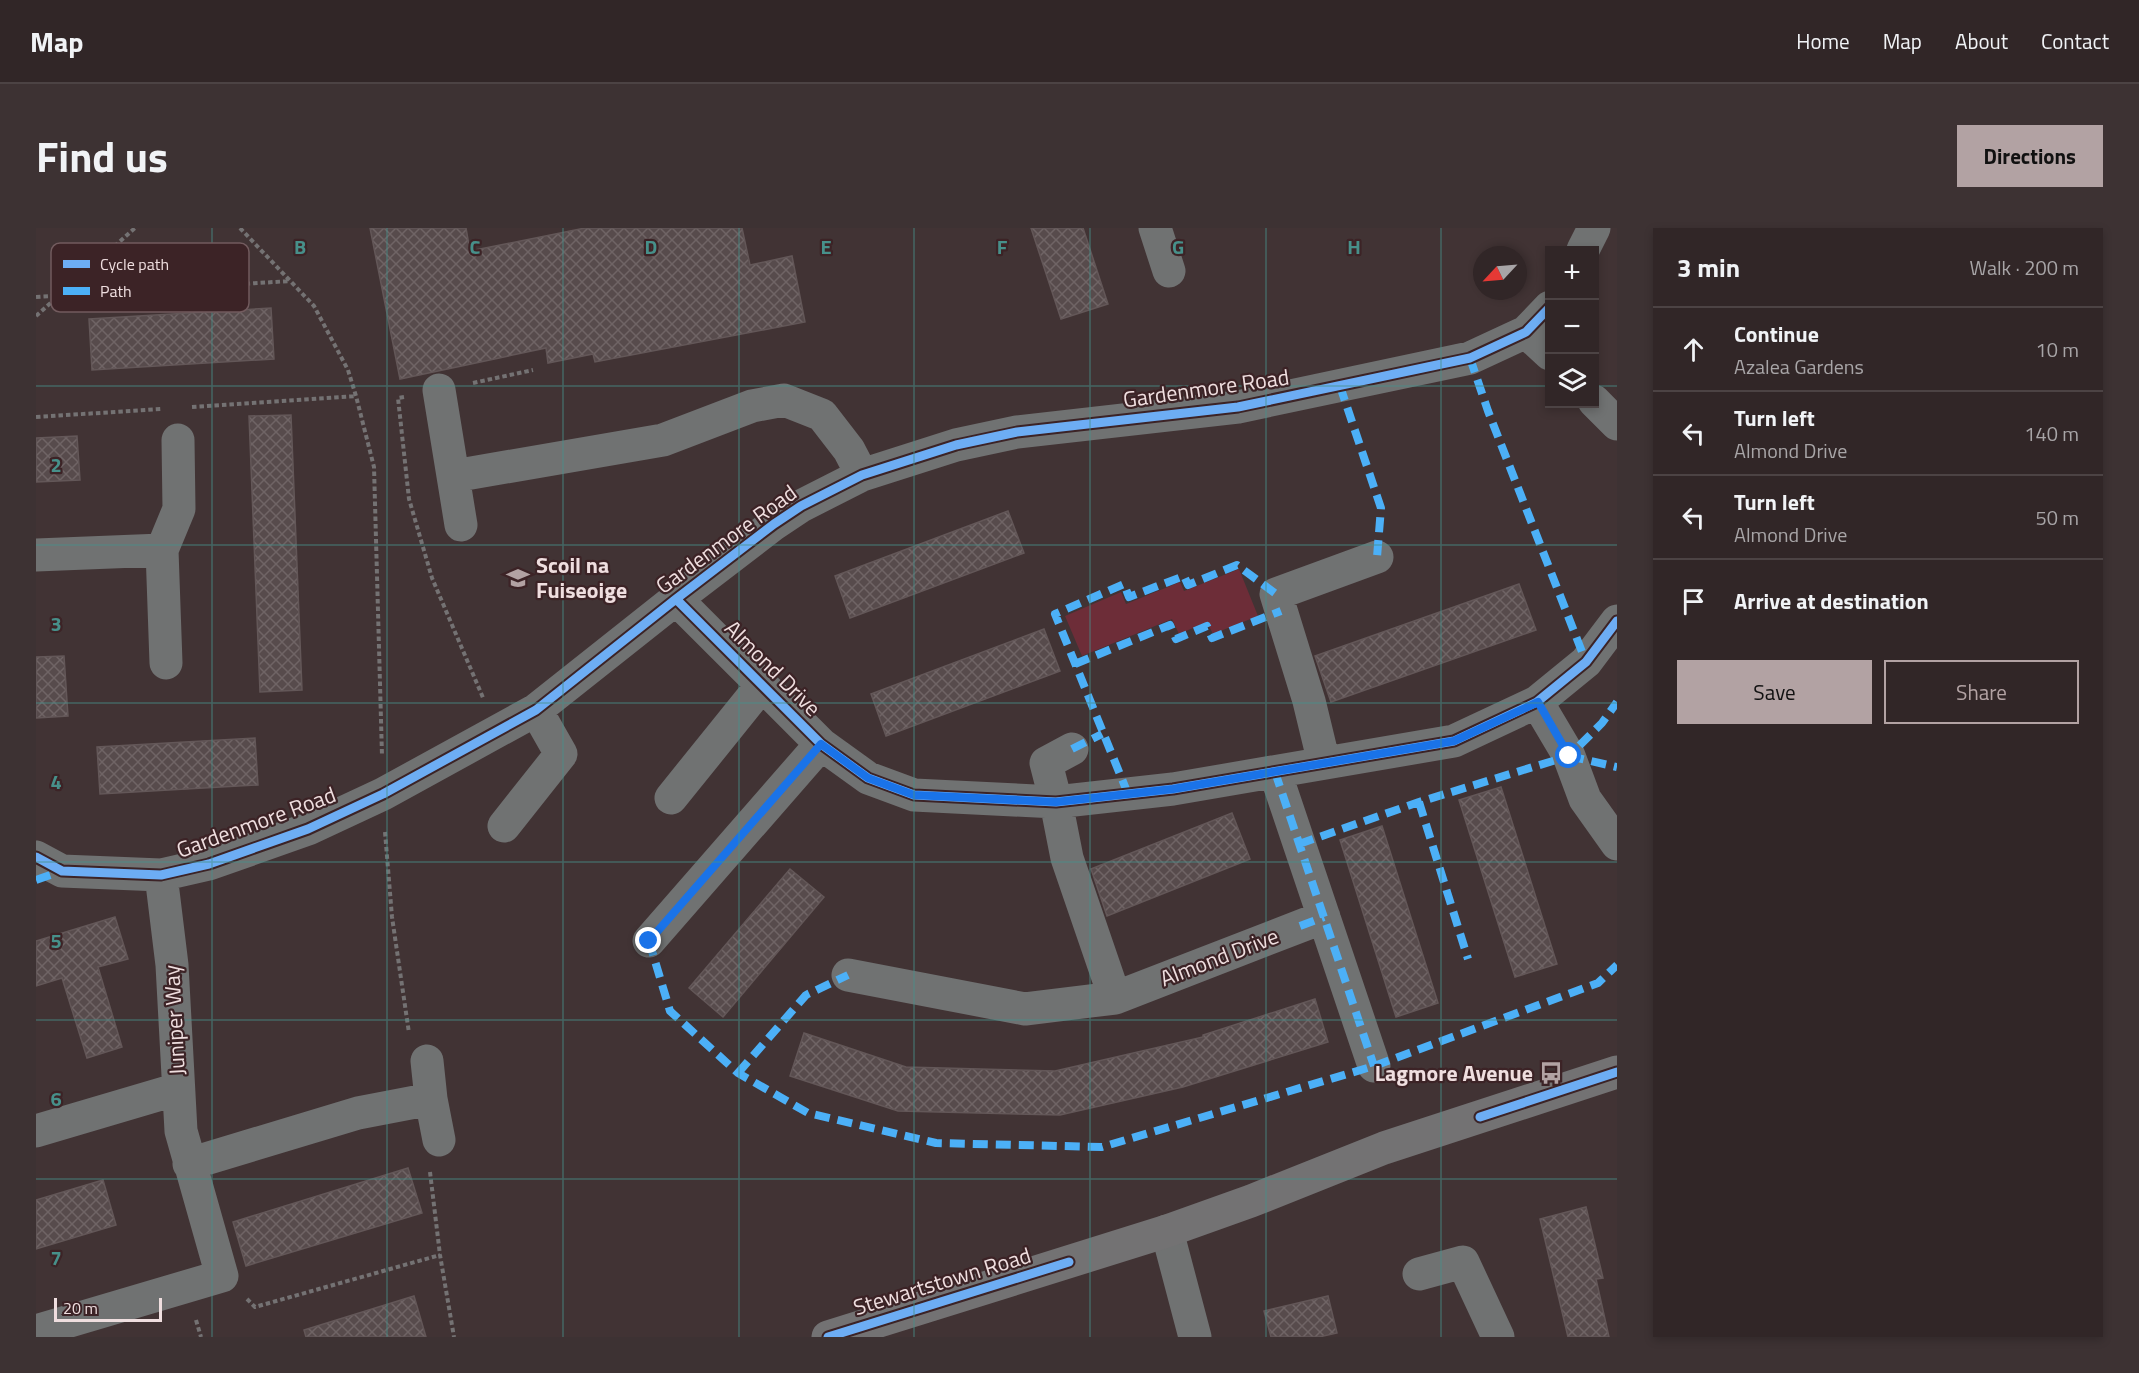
<!DOCTYPE html>
<meta charset="utf-8">
<style>
body{margin:0;font-family:"Titillium Web",sans-serif;background:#3d3233;color:#f1f3f6}
.controls{position:absolute;right:18px;top:18px;display:grid;overflow:hidden;border-radius:0px;box-shadow:0 3px 9px #0003}
.controls button{width:54px;height:54px;display:grid;place-items:center;padding:0;border:0;border-bottom:2px solid #4c4344;background:#312627;color:#f1f3f6;font:30px sans-serif}
.compass{position:absolute;left:1437px;top:18px;width:54px;height:54px;border-radius:50%;background:#312627;box-shadow:0 3px 9px #0003;rotate:244deg}
.scale{position:absolute;left:18px;bottom:15px;width:108px;box-sizing:border-box;padding-left:6px;border:3px solid #efdedf;border-top:0;font-size:16px;line-height:21px;white-space:nowrap;color:#efdedf;-webkit-text-stroke:4px #3c2326;paint-order:stroke}
.stop{position:absolute;width:18px;height:18px;margin:-14px;border:4px solid #1a73e8;border-radius:50%;background:#fff}
.stop.end{background:#1a73e8;border-color:#fff;box-shadow:0 2px 6px #0008}
.list{margin:0;padding:0;list-style:none}
h2{display:flex;justify-content:space-between;align-items:center;height:78px;margin:0;padding:0 24px;font-size:26px}
h2 small{font-size:20px;font-weight:400;color:#a8a5a7}
.list li{display:grid;grid-template-columns:39px 1fr auto;gap:18px;align-items:center;box-sizing:border-box;height:84px;padding:0 24px;border-top:2px solid #4c4344}
.list b{display:block;font-size:22px;white-space:nowrap}
.list p{margin:0;font-size:20px;white-space:nowrap;color:#a8a5a7}
.list em{font-size:20px;font-style:normal;color:#a8a5a7}
.actions{display:flex;gap:12px;padding:18px 24px}
.actions a{flex:1;padding:14px 0;border:2px solid #b2a2a3;border-radius:0px;text-align:center;font-size:21px;color:#b2a2a3}
.actions .main{background:#b2a2a3;color:#111}
.icon{flex:none;width:33px;height:33px;fill:none;stroke:currentColor;stroke-width:2;stroke-linecap:round;stroke-linejoin:round}
.map{position:relative;flex:none;width:1581px;height:1109px;overflow:hidden;border-radius:0px}
header{display:flex;align-items:center;gap:36px;box-sizing:border-box;height:84px;padding:0 30px;background:#312627;border-bottom:2px solid #4c4344}
header strong{font-size:28px}
nav{display:flex;gap:33px;margin-inline-start:auto;font-size:21px}
.intro{display:flex;align-items:center;justify-content:space-between;box-sizing:border-box;height:144px;padding:0 36px}
h1{margin:0;font-size:42px}
.button{padding:15px 27px;border-radius:0px;background:#b2a2a3;color:#111;font-size:21px;font-weight:700}
main{display:flex;gap:36px;padding:0 36px}
aside{flex:1;background:#312627;border-radius:0px;box-shadow:0 3px 9px #0003}
.map>svg:first-child{display:block}
</style>
<header>
<strong>Map</strong>
<nav><a>Home</a><a>Map</a><a>About</a><a>Contact</a></nav>
</header>
<div class="intro"><h1>Find us</h1><a class="button">Directions</a></div>
<main>
<div class="map">
<svg width="1581" height="1109" viewBox="0 0 1581 1109">
<defs>
<pattern id="building-cross-hatch" width="8" height="8" patternUnits="userSpaceOnUse" patternTransform="scale(1.5)"><rect width="8" height="8" fill="#574b4c"/><path d="M0 0l8 8M0 8l8-8" fill="none" stroke="#6f6465"/></pattern>
</defs>
<rect width="100%" height="100%" fill="#413334"/>
<path fill="#6d2d38" d="M1203 341 1222 388 1177 406 1171 394 1143 406 1136 391 1046 428 1029 388 1085 364 1090 376 1144 354 1148 363Z"/>
<path fill="url(#building-cross-hatch)" stroke="#635758" stroke-width="1.5" d="M334 0H430L434 23 549 0H706L714 37 756 28 769 94 559 134 557 126 512 135 510 120 364 151Z
M995 0H1047L1072 76 1025 91Z
M235 80 238 131 56 142 53 91Z
M255 187 266 462 224 464 213 188Z
M41 208 44 252 0 254V210Z
M972 283 988 325 814 390 799 348Z
M1483 356 1500 402 1295 474 1279 428Z
M1008 401 1024 443 850 508 835 466Z
M28 428 32 488 0 490V429Z
M219 510 222 557 64 566 61 519Z
M1465 559 1521 736 1479 749 1423 572Z
M1196 585 1214 631 1071 688 1055 641Z
M1346 598 1402 775 1360 789 1304 612Z
M754 641 788 669 687 789 653 760Z
M79 689 92 731 62 739 86 819 51 830 26 750 0 758V713Z
M1279 771 1292 814 1147 859 1024 887 862 883 754 848 768 805 870 839 1019 843 1167 809V807Z
M372 940 386 985 210 1038 197 994Z
M67 952 80 997 0 1021V972Z
M1550 979 1567 1050 1560 1051 1573 1109H1532L1504 991Z
M378 1068 390 1109H270L268 1102Z
M1292 1068 1301 1105 1283 1109H1235L1228 1083Z"/>
<g fill="none" stroke-linecap="round" stroke-linejoin="round">
<path stroke="#747273" stroke-width="4" stroke-dasharray="4.5 3" stroke-linecap="butt" d="M204 0 278 78 312 142 320 168 338 239 346 528
M0 69 254 53
M0 88 99 0
M437 155 497 142
M368 169 362 170 373 271 396 350 448 472
M156 179 320 168
M0 189 125 181
M349 604 356 689 373 805
M394 944 404 1027 418 1109
M211 1071 219 1079 404 1027
M160 1092 165 1109"/>
<path stroke="#707272" stroke-width="33" d="M1119 0 1133 43
M1547 22 1558 0
M1490 104 1514 126
M403 162 425 297
M1558 173 1581 196
M418 248 627 212 716 178 748 172 786 187 813 222 826 247
M0 327 126 322
M640 371 785 516 832 550 878 567 1020 574 1137 561 1418 513 1501 474 1550 434 1581 393
M130 435 126 322 143 281 142 212
M1501 474 1533 528 1549 571 1581 616
M1036 521 1010 535 1020 574 1031 630 1079 770
M1288 535 1273 473 1240 366 1341 329
M1239 544 1338 838
M635 570 726 457
M468 598 525 526 500 482
M0 629 26 643 125 647 173 636 272 601 347 566 500 482 640 371 738 296 765 278 826 247 920 217 981 204 1202 179 1434 130 1490 104 1514 79
M613 713 785 516
M812 747 989 781 1079 770 1288 689
M391 833 395 871 403 912
M0 903 142 861
M153 936 322 885 395 871
M1131 1003 1159 1109
M1383 1046 1427 1034 1462 1109
M0 1103 186 1048 145 903 136 737 125 647"/>
<path stroke="#737273" stroke-width="33" d="M792 1109 1131 1003 1215 973 1348 920 1581 844"/>
<path stroke="#4cb0f7" stroke-width="8" stroke-dasharray="15 8" stroke-linecap="butt" d="M1434 130 1452 183 1550 434
M1304 158 1345 280 1341 329
M1039 436 1134 397 1140 411 1171 398 1176 410 1245 383
M1036 521 1066 506
M1533 528 1581 539
M1239 544 1338 838
M1092 566 1019 386 1088 356 1093 369 1148 348 1152 357 1201 337 1240 366
M1383 574 1432 731
M1263 616 1383 574 1533 528 1566 495 1581 474
M0 652 26 643
M1264 698 1288 689
M613 713 634 783 702 845 772 885 900 915 1066 919 1338 838 1562 755 1581 737
M702 845 770 767 812 747"/>
<g stroke="#3c2326" stroke-width="13">
<path id="cycleway" d="M640 371 785 516 832 550 878 567 1020 574 1137 561 1418 513 1501 474 1550 434 1581 393
M0 629 26 643 125 647 173 636 272 601 347 566 500 482 640 371 738 296 765 278 826 247 920 217 981 204 1202 179 1434 130 1490 104 1514 79
M1444 889 1581 844
M792 1109 1033 1034"/>
</g>
<use href="#cycleway" stroke="#6dadf4" stroke-width="9"/>
</g>
<g fill="none" stroke-linecap="round" stroke-linejoin="round">
<path stroke="#1a73e8" stroke-width="8" d="M613 713 785 516 832 550 878 567 1020 574 1137 561 1418 513 1502 474 1533 528"/>
</g>
<path fill="none" stroke="#47908a" stroke-width="1.5" stroke-opacity="0.55" d="M176 0V1109M351 0V1109M527 0V1109M703 0V1109M878 0V1109M1054 0V1109M1230 0V1109M1405 0V1109M0 158H1514M1558 158H1581M0 317H1581M0 475H1581M0 634H1581M0 792H1581M0 951H1581"/>
<defs>
<g id="school-bare" transform="scale(1.8)"><path d="M0-5L7-2L0 1L-7-2ZM-4 1L0 2.5L4 1V4Q0 6-4 4Z" fill="#b2a2a3" stroke="#3c2326" stroke-width="2.5" paint-order="stroke"/></g>
<g id="bus-bare" transform="scale(1.8)"><path d="M-5-6H5V4H4V6H2V4H-2V6H-4V4H-5ZM-3.5-4V0h7V-4ZM-3.5 1.2v1.5H-2V1.2ZM2 1.2v1.5H3.5V1.2Z" fill="#b2a2a3" stroke="#3c2326" stroke-width="2.5" paint-order="stroke"/></g>
</defs>
<g fill-rule="evenodd">
<use href="#school-bare" x="482" y="350"/>
<use href="#bus-bare" x="1515" y="845"/>
</g>
<g text-anchor="middle" dominant-baseline="central" stroke-width="4.5" stroke-linejoin="round" paint-order="stroke">
<g font-size="22" fill="#efdedf" stroke="#3c2326">
<text transform="translate(1170 160) rotate(-8)">Gardenmore Road</text>
<text transform="translate(690 311) rotate(-36)">Gardenmore Road</text>
<text transform="translate(737 440) rotate(45)">Almond Drive</text>
<text transform="translate(220 594) rotate(-20)">Gardenmore Road</text>
<text transform="translate(1183 729) rotate(-21)">Almond Drive</text>
<text transform="translate(138 792) rotate(-93)">Juniper Way</text>
<text transform="translate(906 1053) rotate(-17)">Stewartstown Road</text>
</g>
<g font-size="22" font-weight="bold" fill="#efdedf" stroke="#3c2326" text-anchor="start">
<text x="500" y="337">Scoil na<tspan x="500" dy="25">Fuiseoige</tspan></text>
<text x="1497" y="845" text-anchor="end">Lagmore Avenue</text>
</g>
</g>
<rect x="15" y="15" width="198" height="69" rx="9" fill="#3c2326" stroke="#725b5e" stroke-width="1.5"/>
<rect x="27" y="32" width="27" height="8" fill="#6dadf4"/>
<rect x="27" y="59" width="27" height="8" fill="#4cb0f7"/>
<g font-size="16" fill="#efdedf">
<text x="64" y="42">Cycle path</text>
<text x="64" y="69">Path</text>
</g>
<g font-size="20" text-anchor="middle" font-weight="bold" fill="#47908a" stroke="#3c2326" stroke-width="4.5" stroke-linejoin="round" paint-order="stroke">
<text x="264" y="26">B</text>
<text x="439" y="26">C</text>
<text x="615" y="26">D</text>
<text x="790" y="26">E</text>
<text x="966" y="26">F</text>
<text x="1142" y="26">G</text>
<text x="1318" y="26">H</text>
<text x="20" y="244">2</text>
<text x="20" y="403">3</text>
<text x="20" y="561">4</text>
<text x="20" y="720">5</text>
<text x="20" y="878">6</text>
<text x="20" y="1037">7</text>
</g>
</svg>
<div class="controls">
<button>+</button>
<button>−</button>
<button><svg class="icon" aria-label="layers" viewBox="0 0 24 24"><path d="M12 4l9 5-9 5-9-5zM3 14l9 5 9-5"/></svg></button>
</div>
<svg class="compass" viewBox="-18 -18 36 36"><path d="M0-13l5 13h-10z" fill="#e53935"/><path d="M0 13l5-13h-10z" fill="#a8a5a7"/></svg>
<div class="scale">20 m</div>
<div class="stop" style="left:1533px;top:528px"></div>
<div class="stop end" style="left:613px;top:713px"></div>
</div>
<aside>
<h2>3 min<small>Walk · 200 m</small></h2>
<ul class="list">
<li><svg class="icon" aria-label="ahead" viewBox="0 0 24 24"><path d="M12 20V5M6 11l6-6 6 6"/></svg><div><b>Continue</b><p>Azalea Gardens</p></div><em>10 m</em></li>
<li><svg class="icon" aria-label="left" viewBox="0 0 24 24"><path d="M17 20v-9H6M10 6l-5 5 5 5"/></svg><div><b>Turn left</b><p>Almond Drive</p></div><em>140 m</em></li>
<li><svg class="icon" aria-label="left" viewBox="0 0 24 24"><path d="M17 20v-9H6M10 6l-5 5 5 5"/></svg><div><b>Turn left</b><p>Almond Drive</p></div><em>50 m</em></li>
<li><svg class="icon" aria-label="arrive" viewBox="0 0 24 24"><path d="M6 21V4h12l-3 4 3 4H6"/></svg><div><b>Arrive at destination</b></div></li>
</ul>
<div class="actions"><a class="main">Save</a><a>Share</a></div>
</aside>
</main>
